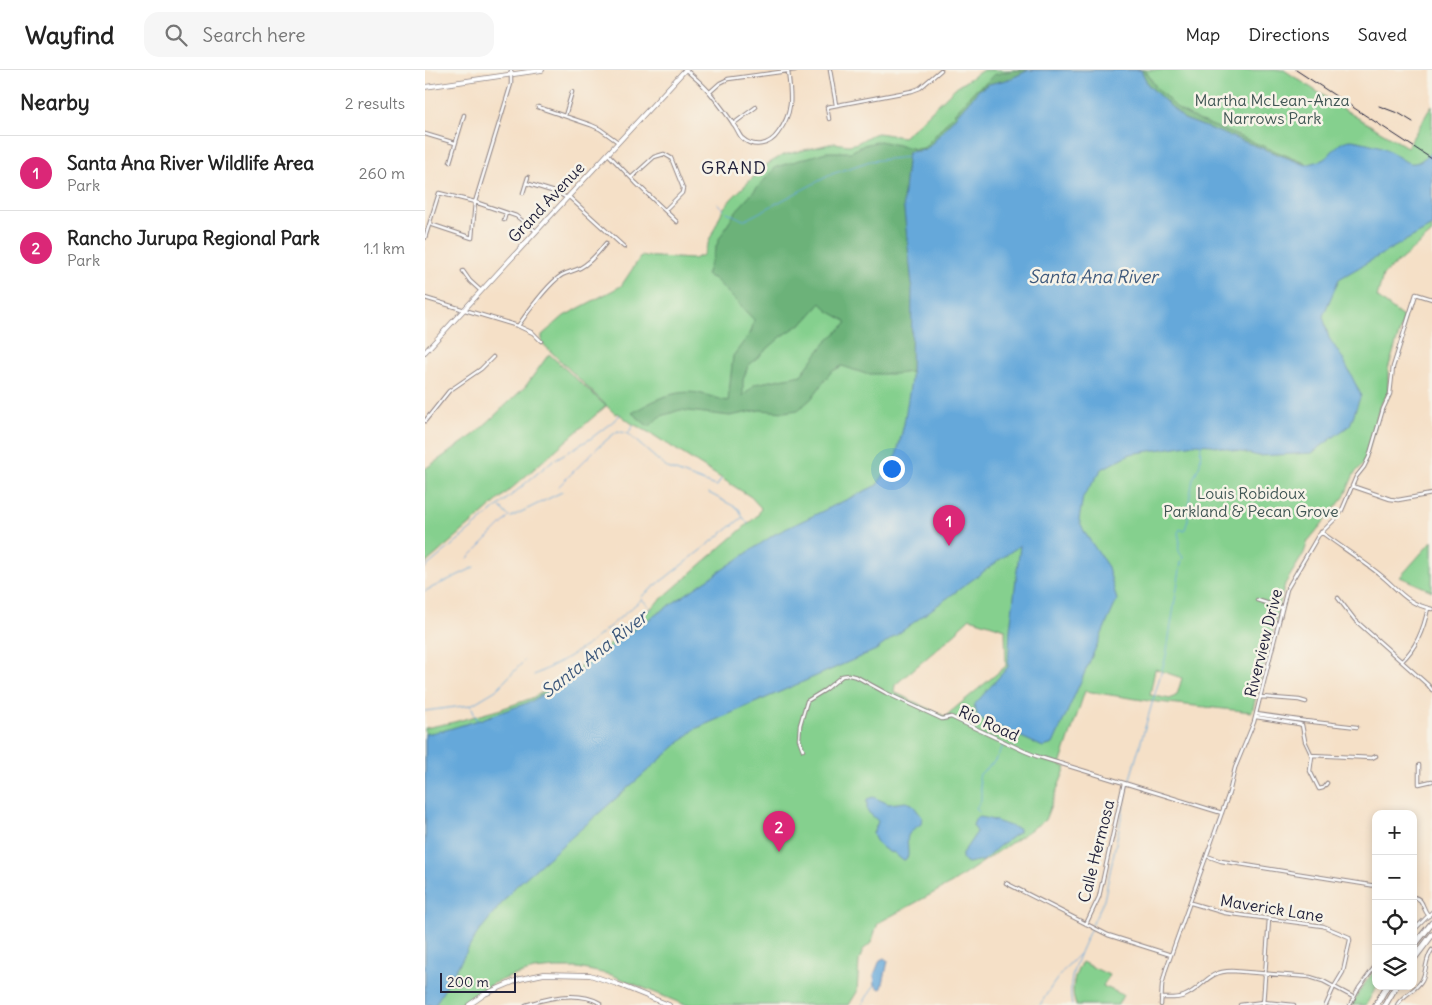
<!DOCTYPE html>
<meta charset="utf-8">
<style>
body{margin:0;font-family:Delius,sans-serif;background:#f6f6f6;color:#222}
.controls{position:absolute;right:15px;bottom:15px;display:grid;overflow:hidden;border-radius:10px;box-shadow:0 2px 8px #0003}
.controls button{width:45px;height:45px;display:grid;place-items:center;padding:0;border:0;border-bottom:1px solid #e0e0e0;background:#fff;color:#222;font:25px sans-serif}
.scale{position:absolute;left:15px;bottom:12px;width:76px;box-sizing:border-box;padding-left:5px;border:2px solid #22223b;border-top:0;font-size:14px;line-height:18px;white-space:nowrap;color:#22223b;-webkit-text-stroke:4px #f7f3e8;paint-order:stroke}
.you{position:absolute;left:466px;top:398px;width:18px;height:18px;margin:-12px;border:4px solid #fff;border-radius:50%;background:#1a73e8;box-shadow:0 0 0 8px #1a73e833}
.badge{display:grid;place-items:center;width:32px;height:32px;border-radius:50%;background:#db2777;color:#fff;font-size:16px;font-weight:700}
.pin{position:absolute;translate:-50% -41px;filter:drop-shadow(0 1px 2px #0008)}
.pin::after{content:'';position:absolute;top:26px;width:18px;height:15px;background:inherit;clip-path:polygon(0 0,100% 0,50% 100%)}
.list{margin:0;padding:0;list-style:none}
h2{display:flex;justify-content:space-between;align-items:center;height:65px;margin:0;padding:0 20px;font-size:21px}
h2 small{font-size:16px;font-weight:400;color:#767676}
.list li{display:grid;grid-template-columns:32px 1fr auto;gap:15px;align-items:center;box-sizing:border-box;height:75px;padding:0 20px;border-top:1px solid #e0e0e0}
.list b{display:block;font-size:19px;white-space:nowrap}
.list p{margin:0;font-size:16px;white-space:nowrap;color:#767676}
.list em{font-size:16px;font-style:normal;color:#767676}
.icon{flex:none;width:28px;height:28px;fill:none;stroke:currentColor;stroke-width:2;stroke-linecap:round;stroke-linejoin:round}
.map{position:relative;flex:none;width:1007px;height:935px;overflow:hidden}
header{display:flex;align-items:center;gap:30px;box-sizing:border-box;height:70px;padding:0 25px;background:#fff;border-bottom:1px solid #e0e0e0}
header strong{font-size:24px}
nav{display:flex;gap:28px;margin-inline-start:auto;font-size:18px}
.search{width:350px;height:45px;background:#f6f6f6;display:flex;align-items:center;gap:12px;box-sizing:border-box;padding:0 18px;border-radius:15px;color:#767676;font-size:19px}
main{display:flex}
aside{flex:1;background:#fff}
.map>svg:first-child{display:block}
</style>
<header>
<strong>Wayfind</strong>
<div class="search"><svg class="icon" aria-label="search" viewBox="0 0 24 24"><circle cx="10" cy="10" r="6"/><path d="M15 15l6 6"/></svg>Search here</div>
<nav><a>Map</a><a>Directions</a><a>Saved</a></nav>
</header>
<main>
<aside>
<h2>Nearby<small>2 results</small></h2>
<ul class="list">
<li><span class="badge">1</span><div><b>Santa Ana River Wildlife Area</b><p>Park</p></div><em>260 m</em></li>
<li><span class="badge">2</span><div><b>Rancho Jurupa Regional Park</b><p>Park</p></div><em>1.1 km</em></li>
</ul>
</aside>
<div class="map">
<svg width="1007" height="935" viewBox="0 0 1007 935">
<rect width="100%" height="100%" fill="#f7f3e8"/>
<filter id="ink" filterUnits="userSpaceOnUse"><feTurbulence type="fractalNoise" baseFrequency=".02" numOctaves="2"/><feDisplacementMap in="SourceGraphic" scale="10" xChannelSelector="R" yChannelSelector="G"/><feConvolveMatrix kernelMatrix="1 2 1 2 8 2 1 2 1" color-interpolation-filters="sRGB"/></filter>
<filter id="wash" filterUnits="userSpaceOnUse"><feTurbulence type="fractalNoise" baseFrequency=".0096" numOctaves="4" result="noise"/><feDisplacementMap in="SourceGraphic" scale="20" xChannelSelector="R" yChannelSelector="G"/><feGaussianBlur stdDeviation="1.12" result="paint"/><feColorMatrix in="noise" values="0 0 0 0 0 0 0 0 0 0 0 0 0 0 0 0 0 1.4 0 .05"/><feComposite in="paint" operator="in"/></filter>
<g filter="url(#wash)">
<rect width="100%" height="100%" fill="#f5e0c7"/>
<path fill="#85d08e" stroke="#547964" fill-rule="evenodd" d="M558 0H859L928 45 982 77 1007 35V163L958 205 952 227 979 248 963 299V324L955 335 940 392 929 404 919 427 883 471 879 483 860 514 827 642 724 631 660 621 635 695 641 697 620 750 527 813 453 853 446 873 438 880 434 891 432 922 424 935H260L187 905 153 898H131L109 900 87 906 67 914 34 935H0V658L29 652 73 640 107 628 120 621 181 577 333 445 336 438 326 427 225 363 206 353 193 343 190 344 116 272 117 270V265L139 246 196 216 216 186 268 189 278 185 298 139 307 128 341 95 358 85 409 73 424 75 432 73 446 65 453 63 478 67 492 55 530 18ZM545 548 580 559 581 596 524 643 521 647 469 622 470 615 533 561 534 558ZM730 599 757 608 752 625 745 629 725 625Z
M124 284 181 336 0 494V399L50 364 100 317Z
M1007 471V521L975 507Z
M657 892 684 905 678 916 698 925 693 935H651C645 921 649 905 657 892Z
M951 898V916H952L941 935H926L940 913Z"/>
<path fill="#6cb279" stroke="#476a5a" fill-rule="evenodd" d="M588 0H720L731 17 754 40 771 49 885 95 948 76 494 301 470 304H441L417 296 406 302 386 329 373 340 359 342 335 340 305 346 255 340 234 347 224 357 207 343C227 331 249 319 273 323 283 325 293 329 303 331L308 286 326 262 329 250 290 209 281 205 294 169 311 141 351 97 401 82H426L439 75 455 71 490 79 499 78 549 21 561 13 568 5ZM396 233 403 241 421 251V254L400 273 376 305 330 314 318 326V310L323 296 356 267 380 251Z"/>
<path fill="#65a8da" stroke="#44658a" d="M604 0H716L723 15 759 49 881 95C886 93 894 92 899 89 909 82 913 70 927 70 933 71 957 76 961 79 982 91 986 103 1007 81V156L964 180 914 209 898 246 904 268 918 289 936 325 925 355 887 383 834 386 786 375 770 374 705 384 677 399 658 427 654 450 660 463 683 497 692 530 628 674 618 677 553 647 549 635 583 597 585 560 595 475 451 580 270 659 90 817 52 864 10 935H0V664L21 660 54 650 105 632 146 608 208 560 350 464 452 415 471 387 479 354 486 310 487 215 478 131 483 82 501 80 554 20 564 14 585 9Z
M448 727 464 734 481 732 487 734 497 747 496 754C478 766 483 766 483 786L480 790 476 789 468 782 466 783C457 778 450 773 448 763L451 757 453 751 442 741V729Z
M555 747C568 749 581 755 594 759V762L573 777 558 791C551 790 547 793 541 793L537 788V784L552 762 548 755 551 748Z
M459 888 463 891 457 918 455 919 450 915 449 905 455 890Z"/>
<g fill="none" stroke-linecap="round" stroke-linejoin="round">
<path stroke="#65a8da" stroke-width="1" d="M293 134 299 140
M302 142 318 150H320L407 104 445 91 483 87
M203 364 242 398
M243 398 290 416H292L296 409
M133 417 172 378 190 363 193 361 203 364 208 355
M284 423 314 439 317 446
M86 447 137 422
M43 488 84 447 74 436
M0 498 127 391 165 369 186 353 195 345
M0 521 50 497
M216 527 318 447 323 454
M109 605 135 592 164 574 217 529 227 540
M0 641 46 635
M52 650 46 635 71 620 99 591
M583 669 588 662
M704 712 741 586 756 493 758 487C754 483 752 478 755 472L753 463 755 459 759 461 760 459 763 450V437L768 409 775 394 776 374
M554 742 551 738 556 730V721L554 708 555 704 569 692 579 675
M667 855 679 830 703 716
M437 935 446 920 450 915
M615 935C627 915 637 900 654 884
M647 935C641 907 655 883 666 858"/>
</g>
</g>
<g filter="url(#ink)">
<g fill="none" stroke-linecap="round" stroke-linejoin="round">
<g stroke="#8c8181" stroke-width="4.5">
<path id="street" d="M261 0C270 8 279 15 286 24 294 34 302 44 309 55 312 59 314 65 317 68 329 79 345 75 353 63 369 42 366 26 363 1
M405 0 411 35
M285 22 295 13 303 9 370 0
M113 37 166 55 175 59 193 72
M140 46 147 22
M404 49 402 37 487 21 495 18 516 0
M308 54 331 37
M0 64 30 73
M183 84 211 113 252 152
M25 92 39 45
M207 107 229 87 239 84 246 88 258 118 257 123 240 140
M101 113 133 123 142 128
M98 123 103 107
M143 126 199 177
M79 150 81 143
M5 154 47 168 50 132 86 14V0
M0 168 14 123 50 132 91 146 111 161
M38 201 45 211 56 221
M0 228 93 256 108 263 116 271
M93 256C102 243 124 213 137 205 143 202 149 201 155 198 165 193 174 182 181 173
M0 351 24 321 56 299 68 287
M927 416 965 429 973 430 1007 424
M896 462C915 476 935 489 953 503 974 519 979 533 1007 539
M913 528 930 550 1003 615 1007 620
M832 530 857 538
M977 591C992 577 999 558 1003 538
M836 627 874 630 881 632
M831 644 880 651 932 657
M831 647 874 654 877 655 880 671 887 686 885 701 894 719 898 718 902 713
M378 680 374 669 375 655 382 631 400 620 417 606 424 605 432 607 461 623 517 649 526 647 599 681 611 686 797 743
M886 685 947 688 951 686
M994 695V714L1007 711
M782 786 796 791 951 816
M581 813 683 865 746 885
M988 827C1000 829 996 838 1004 846
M766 833 800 843 898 856 924 867 925 870 918 902 909 917 901 935
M661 854 674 827 699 713
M988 861 1007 842
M736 928C744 928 752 929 759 926 779 918 781 901 807 901L885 907 898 911 928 927
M101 935C122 928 154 921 175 933V935
M736 935 737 915 741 899 804 723 810 698 829 652 862 519 893 466 914 445 917 440 931 407 939 397 944 387 958 339 965 324 968 297 991 224 1007 229
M815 935 838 932 869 935
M838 935 844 849
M925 935 934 918 951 895
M972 935C978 924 991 921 997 910 1002 900 1000 889 1007 880"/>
</g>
<g stroke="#8c8181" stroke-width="5.5">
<path id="secondary" d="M0 17 117 0
M0 282 260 0
M44 935 60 924 95 909 119 904 165 905 192 914 244 935"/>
</g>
<g stroke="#8c8181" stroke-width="7">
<path id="primary" d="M988 877 1007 853
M988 890 1007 865
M951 935 962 916
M960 935 971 916"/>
</g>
<use href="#street" stroke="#fff" stroke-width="2.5"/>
<use href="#secondary" stroke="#fff" stroke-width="4"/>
<use href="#primary" stroke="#fff" stroke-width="5"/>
<path stroke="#22223b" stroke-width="1" d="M871 0 1007 89
M954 36 975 44 988 52"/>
</g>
</g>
<g text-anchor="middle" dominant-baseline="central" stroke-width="5" stroke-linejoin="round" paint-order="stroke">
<g font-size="16" fill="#405654" stroke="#f7f3e8">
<text x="847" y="30">Martha McLean-Anza<tspan x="847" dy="18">Narrows Park</tspan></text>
<text x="826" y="423">Louis Robidoux<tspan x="826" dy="18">Parkland &amp; Pecan Grove</tspan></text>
</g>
<g font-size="16" fill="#22223b" stroke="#f7f3e8">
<text transform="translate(121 132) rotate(-47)">Grand Avenue</text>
<text transform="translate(838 573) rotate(-76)">Riverview Drive</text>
<text transform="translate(564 653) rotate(24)">Rio Road</text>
<text transform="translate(671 781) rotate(-76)">Calle Hermosa</text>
<text transform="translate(847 838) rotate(9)">Maverick Lane</text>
</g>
<g font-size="18" letter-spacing="1" fill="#22223b" stroke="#f7f3e8">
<text x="309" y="97">GRAND</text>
</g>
<g font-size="18" font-style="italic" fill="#3d587b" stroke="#f7f3e8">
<text x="668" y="206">Santa Ana River</text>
<text transform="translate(169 584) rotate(-38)">Santa Ana River</text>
</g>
</g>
</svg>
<div class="controls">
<button>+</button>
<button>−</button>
<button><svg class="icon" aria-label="locate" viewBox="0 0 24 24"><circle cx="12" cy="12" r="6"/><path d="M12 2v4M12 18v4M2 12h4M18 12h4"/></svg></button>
<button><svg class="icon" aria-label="layers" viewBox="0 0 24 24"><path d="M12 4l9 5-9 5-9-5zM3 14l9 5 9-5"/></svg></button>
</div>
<div class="scale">200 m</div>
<div class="you"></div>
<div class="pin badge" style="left:524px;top:476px">1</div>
<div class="pin badge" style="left:354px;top:782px">2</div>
</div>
</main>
